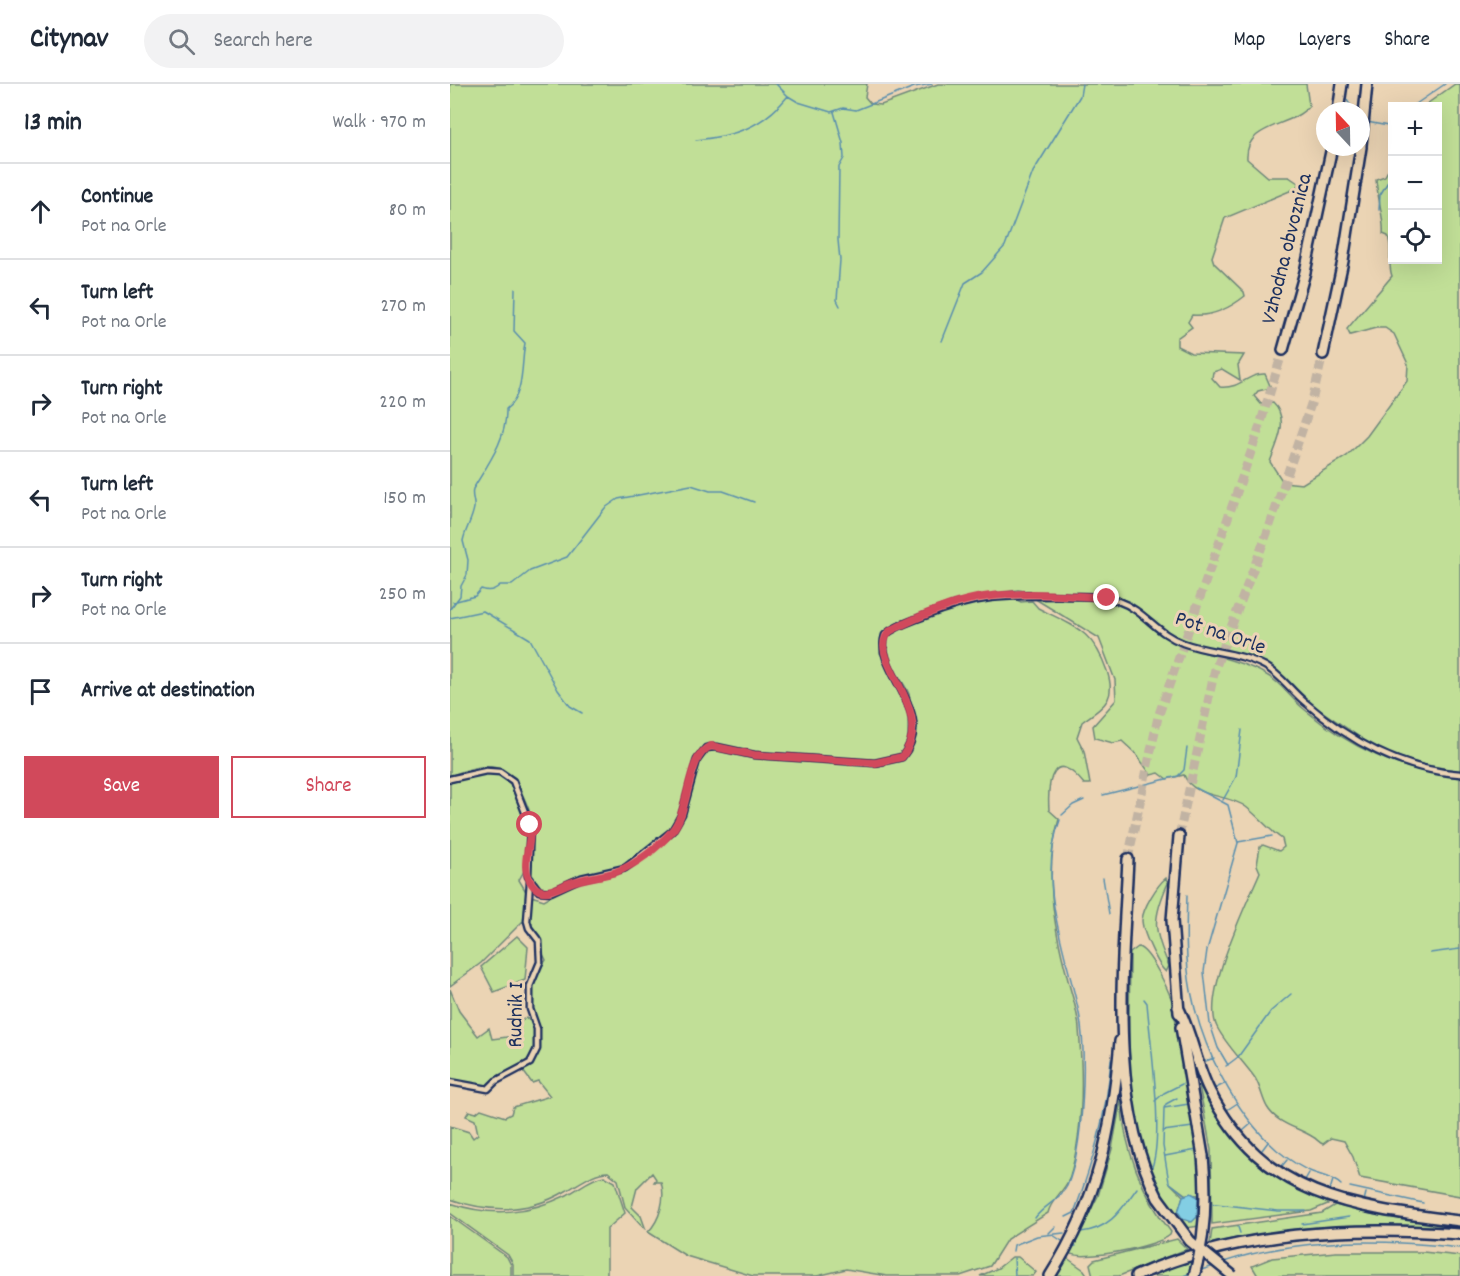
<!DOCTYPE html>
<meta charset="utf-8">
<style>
body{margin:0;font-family:Dekko,sans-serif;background:#f2f2f3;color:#1f2937}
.controls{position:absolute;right:18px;top:18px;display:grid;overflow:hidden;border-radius:0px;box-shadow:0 6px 24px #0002}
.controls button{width:54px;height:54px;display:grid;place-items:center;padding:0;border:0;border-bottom:2px solid #e0e1e3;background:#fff;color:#1f2937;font:30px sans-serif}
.compass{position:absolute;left:866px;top:18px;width:54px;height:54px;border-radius:50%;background:#fff;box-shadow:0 6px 24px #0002;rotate:338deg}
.stop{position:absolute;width:18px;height:18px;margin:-14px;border:4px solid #d1495b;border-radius:50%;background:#fff}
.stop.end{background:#d1495b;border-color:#fff;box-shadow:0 2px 6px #0008}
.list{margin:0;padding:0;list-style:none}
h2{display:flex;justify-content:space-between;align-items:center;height:78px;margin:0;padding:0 24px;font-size:26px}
h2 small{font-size:20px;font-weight:400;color:#747a83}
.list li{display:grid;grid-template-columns:39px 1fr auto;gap:18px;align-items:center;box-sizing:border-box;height:96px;padding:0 24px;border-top:2px solid #e0e1e3}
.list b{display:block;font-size:22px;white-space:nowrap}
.list p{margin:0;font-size:20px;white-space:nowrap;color:#747a83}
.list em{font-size:20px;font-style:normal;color:#747a83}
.actions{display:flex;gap:12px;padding:18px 24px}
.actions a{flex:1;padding:14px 0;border:2px solid #d1495b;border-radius:0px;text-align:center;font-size:21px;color:#d1495b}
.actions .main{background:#d1495b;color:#fff}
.icon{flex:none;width:33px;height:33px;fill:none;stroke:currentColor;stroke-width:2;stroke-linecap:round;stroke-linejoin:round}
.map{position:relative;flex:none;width:1010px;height:1192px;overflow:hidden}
header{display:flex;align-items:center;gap:36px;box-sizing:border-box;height:84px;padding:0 30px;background:#fff;border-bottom:2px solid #e0e1e3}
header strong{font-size:28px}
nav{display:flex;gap:33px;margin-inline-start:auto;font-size:21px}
.search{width:420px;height:54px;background:#f2f2f3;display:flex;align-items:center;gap:15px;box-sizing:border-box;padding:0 21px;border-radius:33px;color:#747a83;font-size:22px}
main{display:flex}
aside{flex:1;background:#fff}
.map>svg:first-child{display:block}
</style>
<header>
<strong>Citynav</strong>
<div class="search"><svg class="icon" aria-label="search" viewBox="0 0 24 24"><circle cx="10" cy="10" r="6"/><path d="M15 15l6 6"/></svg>Search here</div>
<nav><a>Map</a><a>Layers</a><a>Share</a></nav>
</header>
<main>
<aside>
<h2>13 min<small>Walk · 970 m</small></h2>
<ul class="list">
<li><svg class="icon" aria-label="ahead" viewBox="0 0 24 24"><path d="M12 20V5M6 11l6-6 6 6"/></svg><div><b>Continue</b><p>Pot na Orle</p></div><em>80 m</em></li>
<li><svg class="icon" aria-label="left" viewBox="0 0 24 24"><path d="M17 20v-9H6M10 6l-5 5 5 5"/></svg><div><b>Turn left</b><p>Pot na Orle</p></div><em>270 m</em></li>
<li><svg class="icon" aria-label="right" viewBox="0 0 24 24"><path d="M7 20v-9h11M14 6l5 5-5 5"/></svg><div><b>Turn right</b><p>Pot na Orle</p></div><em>220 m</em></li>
<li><svg class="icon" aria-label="left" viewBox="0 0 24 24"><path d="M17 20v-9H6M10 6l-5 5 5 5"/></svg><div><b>Turn left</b><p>Pot na Orle</p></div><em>150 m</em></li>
<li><svg class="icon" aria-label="right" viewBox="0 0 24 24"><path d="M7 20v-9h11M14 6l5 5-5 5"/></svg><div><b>Turn right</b><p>Pot na Orle</p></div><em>250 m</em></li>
<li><svg class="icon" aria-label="arrive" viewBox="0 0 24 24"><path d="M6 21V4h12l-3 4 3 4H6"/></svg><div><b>Arrive at destination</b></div></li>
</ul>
<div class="actions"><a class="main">Save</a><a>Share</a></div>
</aside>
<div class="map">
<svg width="1010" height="1192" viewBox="0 0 1010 1192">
<rect width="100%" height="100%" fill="#ebd4b4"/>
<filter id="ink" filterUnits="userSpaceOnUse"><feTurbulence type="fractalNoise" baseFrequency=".0167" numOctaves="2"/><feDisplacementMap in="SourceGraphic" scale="12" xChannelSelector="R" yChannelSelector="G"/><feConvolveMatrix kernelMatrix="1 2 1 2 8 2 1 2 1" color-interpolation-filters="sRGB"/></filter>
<g filter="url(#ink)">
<path fill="#c1df97" stroke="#6e877a" stroke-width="1.5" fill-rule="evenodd" d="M0 0H417L415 13 421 20 431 21 488 0H856L859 22C841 44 795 39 797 75L818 93H839L848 99 847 104 775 134 762 173 764 179 794 208 795 212C780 224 762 233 742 231L738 238 742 243 727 254V262L741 269 794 271 788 281 790 296 772 285 763 288 762 294 770 303C791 305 798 289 815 290L821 304 808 307 804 312 811 320 823 319C840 335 827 359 820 378L833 398 852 400 897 372 917 352 957 297 958 280 944 250 935 244H926L900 251 897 245 942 192C937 178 943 166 938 152L933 150C935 138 927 112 926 95L935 92 941 81 942 176H988V22H974L1005 0H1010V687L971 680 930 667 863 621 816 584 794 574 728 555 709 542 704 546C736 570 778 570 813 589 831 598 839 613 854 625 897 662 952 689 1010 693V1112L910 1094 903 1073 894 1057 881 1054 873 1060C869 1059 867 1055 863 1053 847 1043 827 1040 817 1023 812 1014 811 1004 805 994 793 977 776 961 767 943 751 912 796 821 810 788L807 781 810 763 813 761 829 767 834 763 832 755C819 746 809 733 796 723 778 709 743 715 734 691L717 695 709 689 701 691 686 670 672 657 663 659 645 654 643 642 666 616 665 596 649 554 587 516 605 515V511L568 506 503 517 434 548 430 558V569L453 608 458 628V661L450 671 427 676 309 668 257 660 245 674 228 734 220 747 179 778 161 787 122 794 98 806 89 804C73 787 82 772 83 752 84 739 80 727 75 716 58 676 37 677 0 692Z
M563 514 571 518 582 517 588 524C625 543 643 546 657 587 667 616 654 622 632 638L627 653 634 667 640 700H634C604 663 597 695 599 726L609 735C594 786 603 840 617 892 621 910 628 926 629 945 633 993 634 1049 619 1095 614 1108 601 1115 598 1129L557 1155 540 1182 510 1192H437L396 1185 367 1192H303L236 1172 198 1148C210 1136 216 1114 211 1098H204L206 1095 202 1089 187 1104 182 1123 191 1132 196 1146 175 1123 168 1096 158 1088C143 1088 129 1100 116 1107 79 1129 39 1129 0 1115V1042L19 1048 23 1054 28 1050 25 1036 16 1032 19 1027 26 1029 31 1025 55 1033 61 1030 63 1023 100 1012 88 997 82 999 73 987C101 970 84 944 81 919 80 901 87 889 96 876L80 844 82 839 72 838 31 879 0 902V699C17 692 44 684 60 697L78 740 74 787 69 796 78 811 94 816 126 798 175 788 223 750 232 735 251 675 260 665 307 674 427 681C454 679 465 669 463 641 462 631 462 620 459 610 453 593 430 576 436 556 443 533 540 515 563 514Z
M716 794 718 799C702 835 703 846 719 882L716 888C708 882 692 847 692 836 693 824 707 801 716 794Z
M67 852 78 863 75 896 44 908 31 883Z
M688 863C700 866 719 907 723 920 734 993 754 1067 749 1142L736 1144C723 1127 708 1109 700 1089 672 1020 680 942 680 869ZM720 1099 735 1110 748 1111 747 1133 740 1138 728 1128 733 1112Z
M0 905 9 927 28 952 39 944 42 955 65 952V939L76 934 82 937C95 974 64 991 34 1004L0 997Z
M749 1001C757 1012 763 1025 771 1036 798 1074 836 1104 880 1119L861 1127 762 1140 761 1066Z
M671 1016C674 1064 692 1111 721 1148L720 1151C708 1162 631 1178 619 1169L648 1112 662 1065Z
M154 1092 165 1098 175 1129 157 1145V1192H63V1180L58 1171 0 1129V1119C41 1133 78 1130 117 1111 129 1105 140 1094 154 1092Z
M885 1121 930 1132 1010 1141V1144C927 1138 841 1140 760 1160L762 1145 872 1129Z
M0 1132 57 1173 61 1181V1192H0Z
M727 1155 737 1165 669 1192H643L640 1180 644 1176Z
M886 1168H973L1010 1172V1192H808L802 1182 822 1174Z
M562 1173H568L586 1188 583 1192H530L548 1184Z
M617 1174 634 1186 638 1192H605Z
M743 1175 738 1192H696Z"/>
<path fill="#83cee3" stroke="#598eae" stroke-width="1.5" d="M741 1109 748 1113 747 1133 742 1138 733 1135 728 1128 733 1112Z"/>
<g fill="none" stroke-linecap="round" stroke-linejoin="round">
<path stroke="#598eae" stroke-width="1.5" d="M326 0 338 12 348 18 381 28 393 24 406 26 464 3 482 0
M895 13 904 27
M963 22 995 0
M384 28 393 59 394 74 389 83 388 156 390 176 387 216 390 222
M917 38 938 42 942 48
M246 56C284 52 312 44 338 12
M929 126 930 111 942 91
M492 257 515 199 532 188 555 162 583 88 630 12 632 0
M3 518 25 512 31 505C38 508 45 506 50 501H62L80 487 117 473 155 424 168 415 241 401 260 407H273L304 418
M0 525 10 512 11 502 17 491 18 476 13 457C15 446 22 436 24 424 25 417 21 412 23 405 38 380 57 355 56 325 75 311 71 280 75 259L64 247 65 205
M0 534 33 527 80 555 108 606 120 622 132 629
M746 704 778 721 788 759 757 866 754 888 760 940 768 964 778 981
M653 711 728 692 734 686 737 664
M773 716 786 693 792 646
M612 731 623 721 634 716
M788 758 822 752
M653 794 659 830
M737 811C736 843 735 876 741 907 752 964 784 1028 827 1066 838 1075 849 1083 862 1088 872 1092 883 1093 891 1101
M980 869 1010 865
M694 915 697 919C700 957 714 1050 702 1083
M753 978 764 974
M776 982 788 973 821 927 841 910
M764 1005 776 999
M727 1014 716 1020 714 1024 713 1062 719 1098 735 1111
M705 1017 714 1009 732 1000
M714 1024 739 1020
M777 1026 786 1020
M713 1047 743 1043
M793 1047 801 1040
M812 1066 818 1058
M715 1072 747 1066
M832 1082 837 1076
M855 1096 859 1089
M900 1103 973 1119
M880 1106 883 1096
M914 1117 916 1109
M758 1119 828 1127H856
M616 1133 624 1129C643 1078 657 1029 661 975
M585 1134C593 1122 610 1116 617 1102 634 1063 637 970 629 929 616 867 586 799 610 736
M852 1140 899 1133
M788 1143 790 1149
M631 1148C660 1145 671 1126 687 1104
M599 1149 605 1143
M603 1151 612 1157
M624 1162H626
M563 1167 564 1161 587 1152 614 1149
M564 1174 565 1192
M774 1178C848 1153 933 1155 1010 1164
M748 1187 764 1182
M733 1192 741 1189"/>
<path stroke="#c1b3a3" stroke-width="9" stroke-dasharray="9 4.5" stroke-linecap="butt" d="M729 752 765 585 819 444 862 317 873 270
M678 775 708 633 807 351 833 266"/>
<g stroke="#1b2f5e" stroke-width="9">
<path id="minor" d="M0 695 36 687 50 688 63 697 80 741 78 792 89 807 101 808 131 794 175 784 222 747 232 730 247 676 256 664 267 663 304 671 425 679 452 673C489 628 423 587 435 551 445 542 459 538 472 533 527 511 556 511 614 512 632 513 651 511 668 517 694 526 707 550 733 559 760 569 789 568 815 582 831 591 842 608 856 619 899 657 952 686 1010 690
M0 998 38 1005 46 997 80 979 87 965V945L80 925V902L90 878 89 857 79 844 77 837 80 798"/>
</g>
<g stroke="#1b2f5e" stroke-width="14">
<path id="motorway" d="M888 27 892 0
M911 61 917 0
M833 266 855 188 882 63
M873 270 893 177 911 63
M678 775C673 880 658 1019 708 1114
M728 923C742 950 746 981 760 1008 814 1114 904 1124 1010 1137
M729 929 722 836 729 752
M731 943 753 1072
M600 1192C649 1114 662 1047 670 957
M686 1192C786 1147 902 1142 1010 1150"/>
</g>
<use href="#minor" stroke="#ebd4b4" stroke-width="4.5"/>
<use href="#motorway" stroke="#ebd4b4" stroke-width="9"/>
<g stroke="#1b2f5e" stroke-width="14" stroke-linecap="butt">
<path id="motorway-bridge" d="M708 1114 740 1157 783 1192
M744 1192C756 1152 757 1113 753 1072"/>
</g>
<use href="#motorway-bridge" stroke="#ebd4b4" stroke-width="9"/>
</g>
</g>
<g fill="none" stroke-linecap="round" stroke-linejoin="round" filter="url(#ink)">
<path stroke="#d1495b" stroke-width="8" d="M80 741C82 758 71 779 79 795 89 815 103 806 117 800 134 793 150 793 166 788 185 781 209 763 222 747 240 727 236 671 261 662L304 671 425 679 452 673C489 626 413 574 440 547 467 533 497 520 527 514 565 507 618 511 657 514"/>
</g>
<g text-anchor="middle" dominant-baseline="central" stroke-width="6" stroke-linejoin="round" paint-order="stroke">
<g font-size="22" fill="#1b2f5e" stroke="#ebd4b4">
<text transform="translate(838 165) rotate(-76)">Vzhodna obvoznica</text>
<text transform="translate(770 550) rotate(19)">Pot na Orle</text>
<text transform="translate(67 931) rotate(-89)">Rudnik I</text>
</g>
</g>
</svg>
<div class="controls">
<button>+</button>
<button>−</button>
<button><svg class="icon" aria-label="locate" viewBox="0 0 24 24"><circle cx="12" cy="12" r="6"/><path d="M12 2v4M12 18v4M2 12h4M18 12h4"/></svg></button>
</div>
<svg class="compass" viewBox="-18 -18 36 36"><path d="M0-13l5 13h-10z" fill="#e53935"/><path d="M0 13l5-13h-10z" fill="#747a83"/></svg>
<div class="stop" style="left:80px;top:741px"></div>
<div class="stop end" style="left:657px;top:514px"></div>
</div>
</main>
